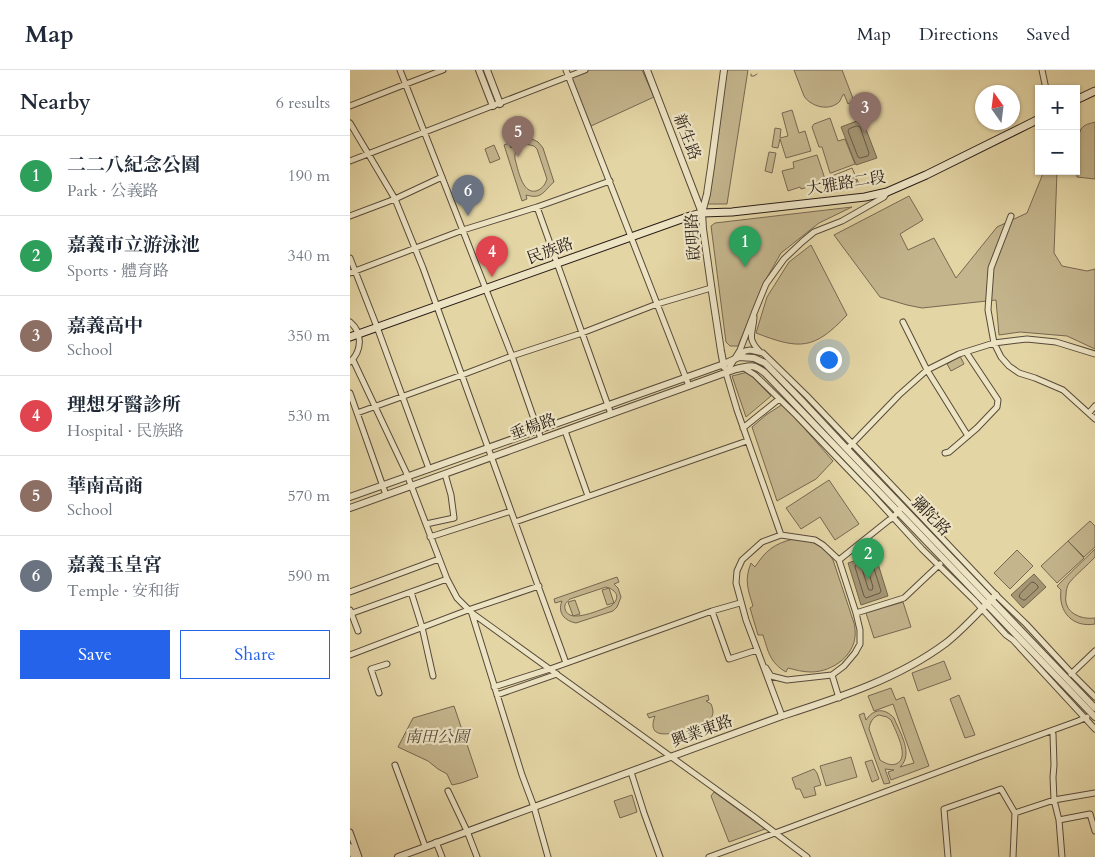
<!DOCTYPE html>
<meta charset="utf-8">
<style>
body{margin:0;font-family:Cardo,"Noto Serif TC",serif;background:#f6f6f7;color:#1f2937}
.controls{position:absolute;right:15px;top:15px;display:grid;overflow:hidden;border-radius:0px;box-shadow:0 1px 4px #0004}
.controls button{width:45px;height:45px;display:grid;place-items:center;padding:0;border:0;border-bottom:1px solid #e0e1e3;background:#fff;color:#1f2937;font:25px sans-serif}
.compass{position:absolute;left:625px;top:15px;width:45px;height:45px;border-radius:50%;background:#fff;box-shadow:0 1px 4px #0004;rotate:346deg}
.you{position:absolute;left:478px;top:289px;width:18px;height:18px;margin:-12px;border:4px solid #fff;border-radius:50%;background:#1a73e8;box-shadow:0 0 0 8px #1a73e833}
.badge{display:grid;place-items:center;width:32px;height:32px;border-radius:50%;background:#2563eb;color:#fff;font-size:16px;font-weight:700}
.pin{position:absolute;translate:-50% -41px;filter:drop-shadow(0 1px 2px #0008)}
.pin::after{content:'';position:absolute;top:26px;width:18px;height:15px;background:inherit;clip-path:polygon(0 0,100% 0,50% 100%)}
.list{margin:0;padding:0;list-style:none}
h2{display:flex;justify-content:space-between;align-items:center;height:65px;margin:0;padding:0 20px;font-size:21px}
h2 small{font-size:16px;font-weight:400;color:#747a83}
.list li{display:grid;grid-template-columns:32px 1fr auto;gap:15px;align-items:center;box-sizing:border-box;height:80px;padding:0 20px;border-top:1px solid #e0e1e3}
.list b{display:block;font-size:19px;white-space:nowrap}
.list p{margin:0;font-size:16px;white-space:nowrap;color:#747a83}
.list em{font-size:16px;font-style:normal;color:#747a83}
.actions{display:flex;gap:10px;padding:15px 20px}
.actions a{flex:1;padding:11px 0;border:1px solid #2563eb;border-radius:0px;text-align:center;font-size:18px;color:#2563eb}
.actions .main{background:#2563eb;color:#fff}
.map{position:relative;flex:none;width:745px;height:787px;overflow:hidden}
header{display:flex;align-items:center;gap:30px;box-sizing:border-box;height:70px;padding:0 25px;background:#fff;border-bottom:1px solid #e0e1e3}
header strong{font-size:24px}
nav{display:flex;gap:28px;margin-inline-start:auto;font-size:18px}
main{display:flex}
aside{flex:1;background:#fff}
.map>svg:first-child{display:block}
</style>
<header>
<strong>Map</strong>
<nav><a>Map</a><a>Directions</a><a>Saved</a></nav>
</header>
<main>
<aside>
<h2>Nearby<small>6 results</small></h2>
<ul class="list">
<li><span class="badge" style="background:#2e9e5b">1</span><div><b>二二八紀念公園</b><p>Park · 公義路</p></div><em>190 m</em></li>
<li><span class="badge" style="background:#2e9e5b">2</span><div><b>嘉義市立游泳池</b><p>Sports · 體育路</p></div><em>340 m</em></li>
<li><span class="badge" style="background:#8d6e63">3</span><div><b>嘉義高中</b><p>School</p></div><em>350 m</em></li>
<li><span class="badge" style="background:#e0444e">4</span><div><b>理想牙醫診所</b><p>Hospital · 民族路</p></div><em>530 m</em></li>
<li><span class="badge" style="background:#8d6e63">5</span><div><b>華南高商</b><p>School</p></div><em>570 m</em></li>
<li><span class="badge" style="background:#6b7280">6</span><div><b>嘉義玉皇宮</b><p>Temple · 安和街</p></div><em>590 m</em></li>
</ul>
<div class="actions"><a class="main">Save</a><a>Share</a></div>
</aside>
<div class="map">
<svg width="745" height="787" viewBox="0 0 745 787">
<rect width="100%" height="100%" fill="#e4d5a5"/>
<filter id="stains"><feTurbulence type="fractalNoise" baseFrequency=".004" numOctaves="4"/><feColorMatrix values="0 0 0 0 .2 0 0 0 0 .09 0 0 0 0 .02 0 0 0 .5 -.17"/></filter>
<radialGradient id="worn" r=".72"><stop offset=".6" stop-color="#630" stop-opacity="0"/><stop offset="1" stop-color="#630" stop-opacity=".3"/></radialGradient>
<path fill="#c4b58d" stroke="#766852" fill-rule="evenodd" d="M239 0H292L304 27 241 56 219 6Z
M376 0H398L377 134H357Z
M444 0H492L504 31 498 34 494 24C493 24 490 31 490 31 480 42 461 37 454 26Z
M442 40 449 63 455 61 461 81 436 88 430 69 428 78 422 77 425 58 431 59 430 68 438 66 432 43Z
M480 48 488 71 495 69 505 94 481 103H480L472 77H469L462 57 464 54Z
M745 52V109L727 107C727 96 726 68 731 59 735 54 739 54 745 52Z
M180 68 188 72 193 78 204 112C194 120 193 130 176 125L177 129 172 131 154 75 159 73 161 78 168 71ZM176 74 184 76 187 79 197 109C195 115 192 119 186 121 172 124 168 99 165 89 164 81 168 76 176 74Z
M144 75 150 89 140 93 135 79Z
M419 82 426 83 422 103 415 101Z
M467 85 476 112 451 119 450 117 438 121 432 101 444 98 443 92Z
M694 101H707L704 183 712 196 737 201 745 199V279L717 266 670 262 649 265 646 230 572 238 557 235 530 227 484 165 559 126 573 150 550 164 558 180 584 168 606 208 647 157 677 143Z
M505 107 507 112 502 116 486 119 485 114Z
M502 137 469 153 431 183 415 211 388 276H380L376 272 361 156 365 153Z
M461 175 497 245C464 280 450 280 406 263L417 227 439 192Z
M610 286 614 294 601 301 597 294Z
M398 302 421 326 396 347 382 306Z
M433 334 483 391 466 409 427 431 402 357 416 345Z
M479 410 509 454 485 470 470 447 451 459 436 438Z
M740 451 745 456V477L734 487 718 471Z
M443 469C461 470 473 474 483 490 489 507 494 524 500 541 501 546 505 553 505 559 508 584 483 602 461 602 453 602 446 600 438 598L436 602C420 593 418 581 413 565H408L400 538 403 536C398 520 394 510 401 493L405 497C416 480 424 474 443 469Z
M718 471 734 488 707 513 691 496Z
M745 479V487C737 496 726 504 719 513 717 516 716 521 716 525 713 542 730 550 745 548V554C723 558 708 542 711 520L707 516Z
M667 480 683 496 660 519 644 503Z
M267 507 269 512 264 514 268 518 271 527 267 537 263 541 226 553C215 551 207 543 212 531L205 533 204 529ZM256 517C267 520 271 528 261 536 251 539 219 555 215 539 214 535 216 532 220 529Z
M259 518 264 533 257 535 252 520Z
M225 530 230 544 223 546 218 532Z
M553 532 561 557 524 568 516 543Z
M594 591 601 609 568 621 562 603Z
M541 618 546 630 554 627 579 696 541 710 538 702 544 700 535 699 540 713 534 714 509 645 514 643 516 650C524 638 535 638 544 648 550 663 564 684 550 697L564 693 543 634 524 641 518 626ZM529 645 537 647 541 650C545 660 561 688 546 694 540 696 535 693 530 690L519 659C520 652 523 647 529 645Z
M358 625 359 630 356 631 361 634C364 641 364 646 358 652 346 656 292 680 305 646L299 648 297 644Z
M609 625 625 665 615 668 600 629Z
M104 636 128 707 111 713 102 715 97 704 88 699 78 691 48 677 63 648Z
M501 687 507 707 476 716 470 696Z
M522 690 529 709 522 712 515 692Z
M464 699 467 703 471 715 464 717 466 725 454 728 450 719H446L442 708Z
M364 722 415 759 379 772 361 726Z
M282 725 287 742 270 748 264 731Z"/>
<path fill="#a49674" stroke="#72654e" d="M512 49 527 88 506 95 491 57Z
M525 484 538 526 511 535 498 493Z
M684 504 696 517 673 538 661 525Z"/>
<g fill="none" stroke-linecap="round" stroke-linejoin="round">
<path stroke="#665845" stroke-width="1" d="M507 56 510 57 519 83 518 86 510 88 508 87 498 61 499 59Z
M519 491 522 492 531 521 530 523 516 528 514 526 505 497 506 495Z
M514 499H516L518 500 523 517 522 520H519L518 518 513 502Z
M682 512 685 513 688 516V518L675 530H673L669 527 670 524Z"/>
<path stroke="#72654e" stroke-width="1" d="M401 4V6H404L407 4
M482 106 502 98 509 114 530 107 531 109 534 108 533 106"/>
<g stroke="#574a3a" stroke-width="7">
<path id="minor" d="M50 0 162 286 191 369
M216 0 339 316
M692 0 696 19
M0 36 56 14 93 0
M0 53 45 129 73 198 216 593
M0 91 235 0
M187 137 261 344
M0 146 45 129 92 107
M661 146 641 198 638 240 644 273 651 287 659 296 669 303 685 308 713 320 745 349
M0 188 27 257 79 399
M0 203 113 160 187 137 260 111
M404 247C403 265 396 267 410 282
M0 252C13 263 12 281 0 292
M553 252 577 300 618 366
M389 287 395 281 400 280 413 283 457 326 646 525 676 554 725 607 745 627
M3 290 56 402 97 509 107 528 122 543 403 746 457 787
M394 298 405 305 446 345 519 421 572 479 624 530 656 565 663 570 745 659
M0 323 36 425
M7 343 112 305 162 286 232 263 307 234 361 218
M739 343 745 336
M393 358 429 329
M215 361 238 426
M497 379 549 325 577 300 609 284 644 273 677 269 706 272 745 284
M595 383 599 382 627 358 647 337 648 330 616 282
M165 452 397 371
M76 454 104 448 101 425 95 404
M80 467 161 441
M489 490 539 450 543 448 550 439
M0 522 89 489
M61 522 72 557 83 606
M0 540 8 561
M362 541 379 589 407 580
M506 543 554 528 590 494
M0 544 97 509
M122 544 172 705 184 737 198 787
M0 585 118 540 189 516
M416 598 421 606 437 610 482 605 494 596 505 583 510 574V560L506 543 489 490 473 475 465 470 431 465
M721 604 745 581
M482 605 489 628
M144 617 200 599 362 541 390 533
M29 623 21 599 37 594
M147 625 207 604
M432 646 396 550 386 513 387 501 392 490 412 472 431 465 387 340 376 303 390 280 405 241 416 214 434 189 452 172 464 162 492 151 534 127 537 122
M703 664 704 695 703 707 704 730 709 750 712 787
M45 695 75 776
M281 702 294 743 310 787
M98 721 117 761 127 787
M665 743 704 730 745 723
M709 750 740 744 745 761
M0 762 9 787
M86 772 92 787
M359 787 425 763 626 688 728 651 737 647
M598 787 594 739 651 719 665 743 663 787"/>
</g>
<g stroke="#574a3a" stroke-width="8">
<path id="tertiary" d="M129 0 143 36
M137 0 150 34
M297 0 352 143
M374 0 361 97 357 124 352 143 353 159 362 222 371 281 374 297
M0 427 374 294 389 287 404 288 415 293 452 331 497 379 745 638
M0 438 386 299C401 296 402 293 415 303L745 647
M0 777 4 787
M48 787 432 646C488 628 548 609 596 573 614 559 629 541 646 525"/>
</g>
<g stroke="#281b16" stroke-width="9">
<path id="secondary" d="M726 30 745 21
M0 267 340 146 352 143 382 142 515 127 537 122 576 105 689 49"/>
</g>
<use href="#minor" stroke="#ede4c4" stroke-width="5"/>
<use href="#tertiary" stroke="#ede4c4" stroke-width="6"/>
<use href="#secondary" stroke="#ede4c4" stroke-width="7"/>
</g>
<g text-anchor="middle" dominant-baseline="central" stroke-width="4.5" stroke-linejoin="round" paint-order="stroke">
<g font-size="16" fill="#281b16" stroke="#ede4c4">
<text transform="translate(337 67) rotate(69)">新生路</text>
<text transform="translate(496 113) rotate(-9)">大雅路二段</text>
<text transform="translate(343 167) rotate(-94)">啟明路</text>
<text transform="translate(200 181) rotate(-20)">民族路</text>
<text transform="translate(183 357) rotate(-20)">垂楊路</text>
<text transform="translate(581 446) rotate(46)">彌陀路</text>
<text transform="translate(352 661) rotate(-20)">興業東路</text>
</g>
<g font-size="16" font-style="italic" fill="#57493a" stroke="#ede4c4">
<text x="87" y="667">南田公園</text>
</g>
</g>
<rect width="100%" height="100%" filter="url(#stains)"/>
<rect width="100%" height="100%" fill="url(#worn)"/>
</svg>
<div class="controls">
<button>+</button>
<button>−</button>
</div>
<svg class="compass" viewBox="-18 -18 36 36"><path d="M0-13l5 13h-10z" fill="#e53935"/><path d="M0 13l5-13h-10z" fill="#747a83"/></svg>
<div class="you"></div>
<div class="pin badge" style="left:395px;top:197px;background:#2e9e5b">1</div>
<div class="pin badge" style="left:518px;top:509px;background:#2e9e5b">2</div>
<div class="pin badge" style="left:515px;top:63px;background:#8d6e63">3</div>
<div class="pin badge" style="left:142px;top:207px;background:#e0444e">4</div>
<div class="pin badge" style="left:168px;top:87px;background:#8d6e63">5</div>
<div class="pin badge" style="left:118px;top:146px;background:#6b7280">6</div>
</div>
</main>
